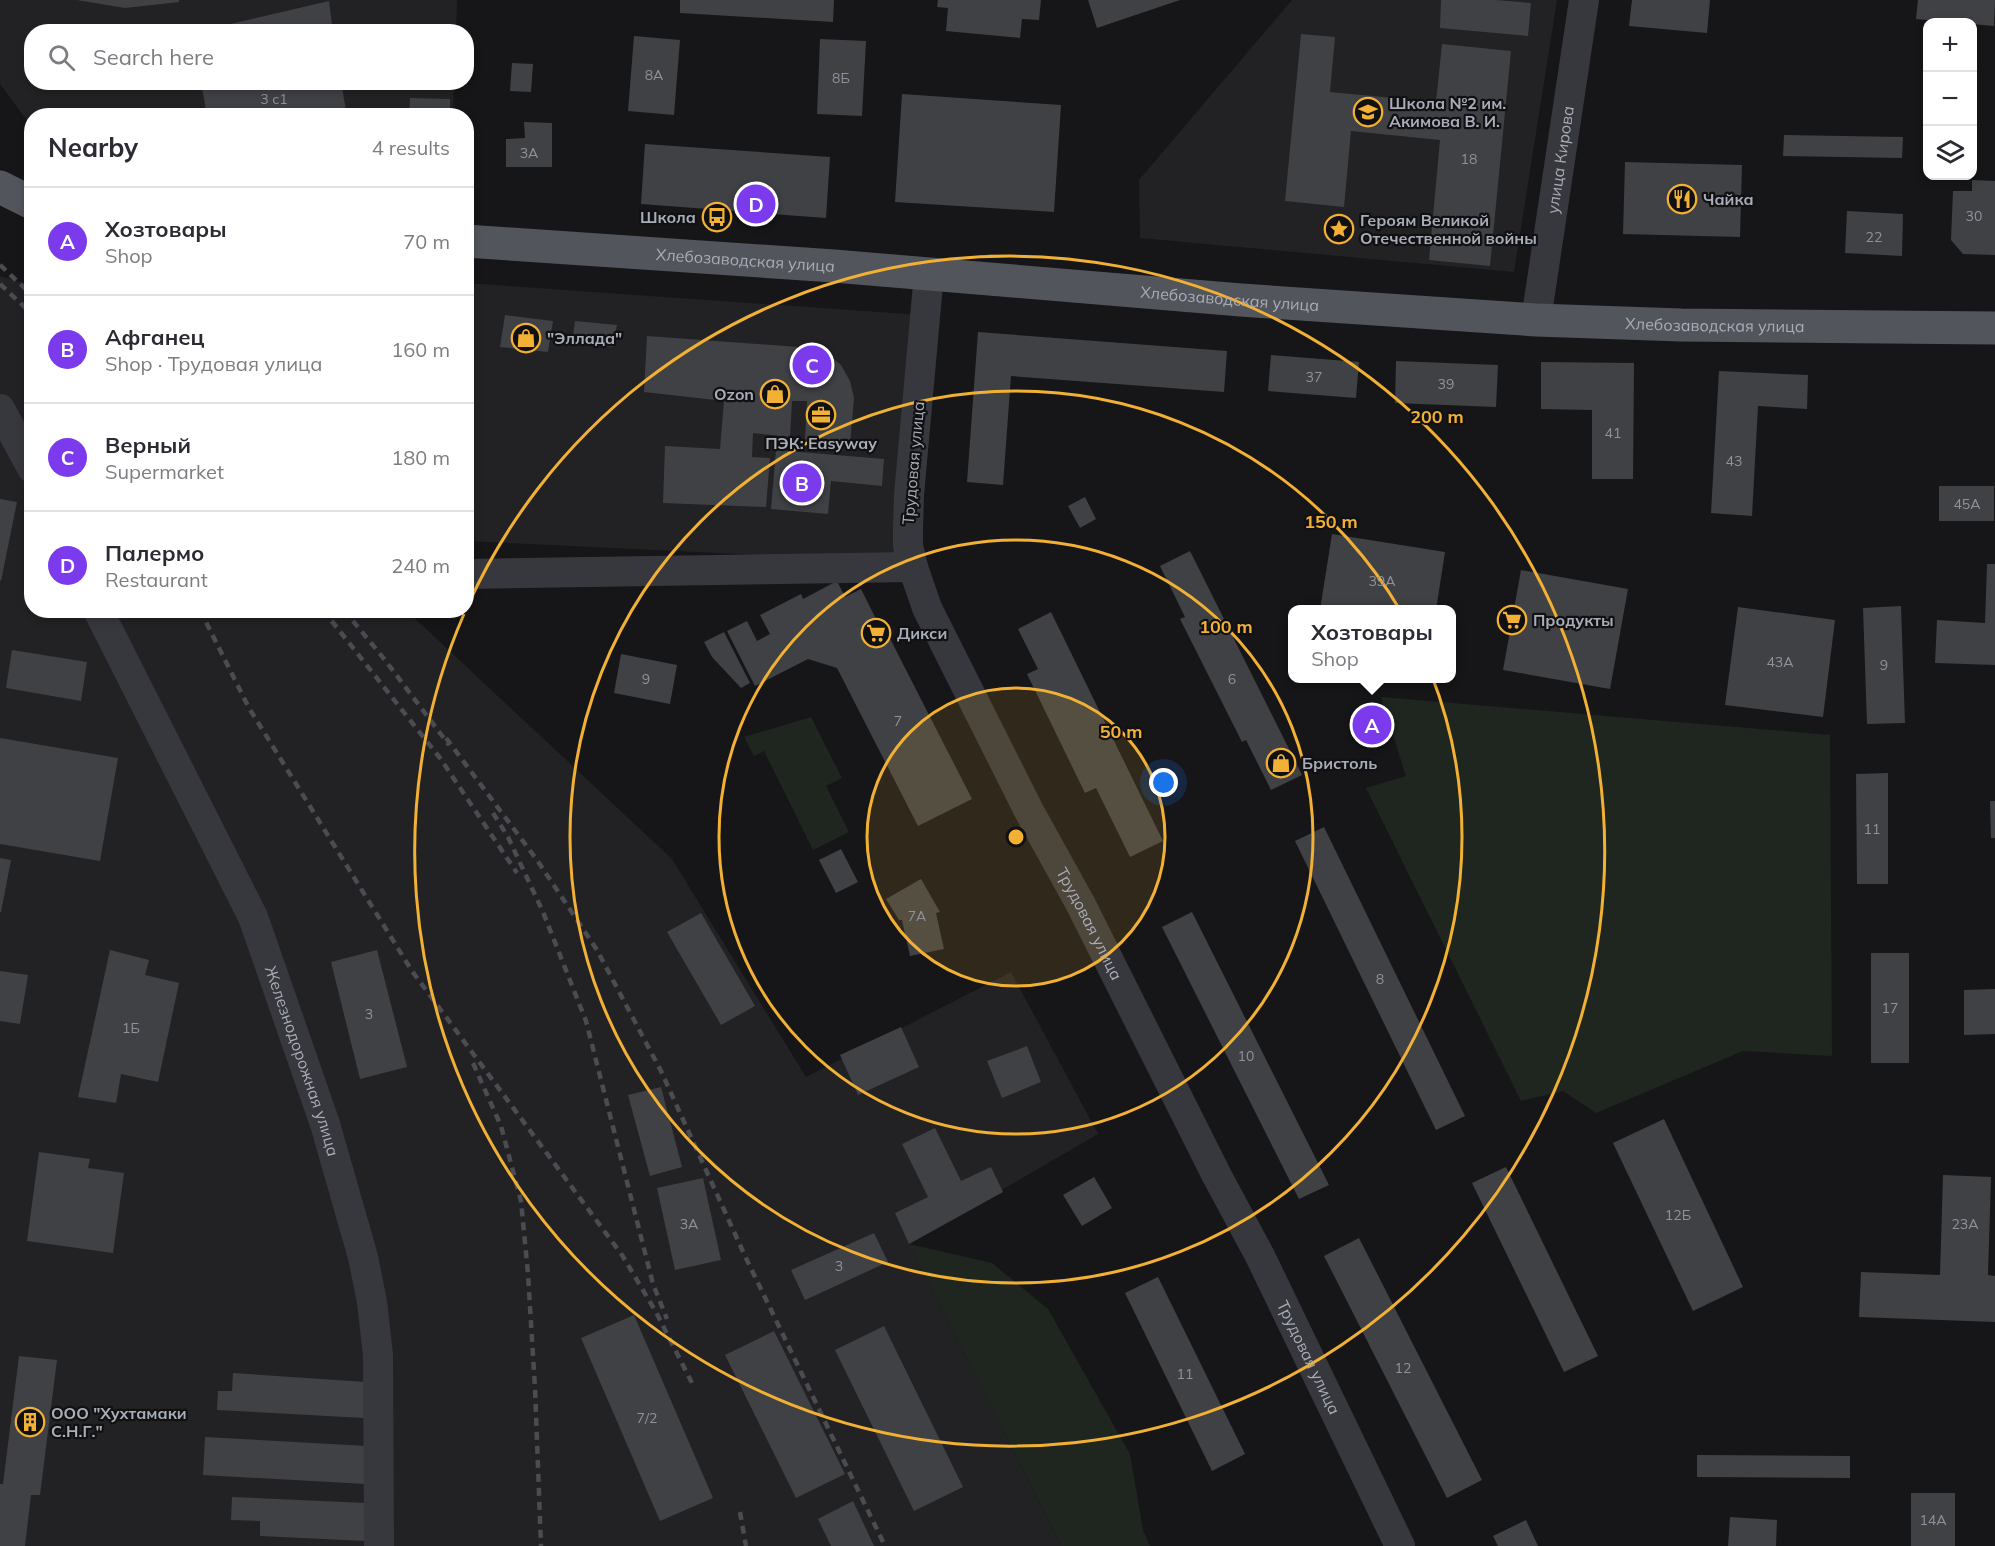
<!DOCTYPE html>
<meta charset="utf-8">
<style>
body{margin:0;font-family:Mulish,sans-serif;background:#f2f2f3;color:#2b2b33}
.controls{position:absolute;right:18px;top:18px;display:grid;overflow:hidden;border-radius:12px;box-shadow:0 3px 9px #0003}
.controls button{width:54px;height:54px;display:grid;place-items:center;padding:0;border:0;border-bottom:2px solid #e1e1e2;background:#fff;color:#2b2b33;font:30px sans-serif}
.you{position:absolute;left:1164px;top:783px;width:21px;height:21px;margin:-15px;border:4px solid #fff;border-radius:50%;background:#1a73e8;box-shadow:0 0 0 9px #1a73e833}
.badge{display:grid;place-items:center;width:39px;height:39px;border-radius:50%;background:#7c3aed;color:#fff;font-size:20px;font-weight:700}
.pin{position:absolute;translate:-50% -50%;border:3px solid #fff;box-shadow:0 2px 6px #0006}
.popup{position:absolute;left:1288px;top:605px;width:168px;height:78px;box-sizing:border-box;display:grid;place-content:center;border-radius:12px;background:#fff;filter:drop-shadow(0 2px 4px #0005);font-size:20px;white-space:nowrap;color:#7c7c81}
.popup b{font-size:22px;color:#2b2b33}
.popup::after{content:'';position:absolute;left:50%;top:100%;margin-left:-12px;border:12px solid transparent;border-top-color:#fff}
.list{margin:0;padding:0;list-style:none}
h2{display:flex;justify-content:space-between;align-items:center;height:78px;margin:0;padding:0 24px;font-size:26px}
h2 small{font-size:20px;font-weight:400;color:#7c7c81}
.list li{display:grid;grid-template-columns:39px 1fr auto;gap:18px;align-items:center;box-sizing:border-box;height:108px;padding:0 24px;border-top:2px solid #e1e1e2}
.list b{display:block;font-size:22px;white-space:nowrap}
.list p{margin:0;font-size:20px;white-space:nowrap;color:#7c7c81}
.list em{font-size:20px;font-style:normal;color:#7c7c81}
.icon{flex:none;width:33px;height:33px;fill:none;stroke:currentColor;stroke-width:2;stroke-linecap:round;stroke-linejoin:round}
.map{position:relative;flex:none;width:1995px;height:1546px;overflow:hidden}
.search{position:absolute;background:#fff;box-shadow:0 3px 9px #0003;left:24px;top:24px;width:450px;height:66px;display:flex;align-items:center;gap:15px;box-sizing:border-box;padding:0 21px;border-radius:24px;color:#7c7c81;font-size:22px}
.panel{position:absolute;background:#fff;box-shadow:0 3px 9px #0003;left:24px;top:108px;width:450px;height:510px;border-radius:24px}
.map>svg:first-child{display:block}
</style>
<div class="map">
<svg width="1995" height="1546" viewBox="0 0 1995 1546">
<rect width="100%" height="100%" fill="#161618"/>
<path fill="#222225" d="M0 0H457L456 31 32 32V82L454 83 453 115 32 116 31 126 0 84Z
M1292 0H1557L1514 272 1140 238 1139 180Z
M0 276 31 285 32 610 407 611 672 859 806 1077 1011 972 1098 1134 909 1244 1061 1546H0Z
M466 283 920 315 902 562 467 541Z"/>
<path fill="#1e261f" d="M1381 697 1830 735 1832 1056 1743 1051 1596 1113 1563 1091 1521 1101 1366 788 1406 776Z
M811 717 842 778 826 786 849 832 813 850 764 751 754 756 744 737Z
M909 1244 992 1263 1048 1309 1130 1454 1143 1530 1150 1546H1061Z"/>
<path fill="#404145" d="M77 0H179V2L125 8Z
M680 0H834L833 22 680 13Z
M938 0H1041L1039 20 1022 19 1020 38 946 31 948 8 937 7Z
M1088 0H1180L1097 28Z
M1441 0H1496L1531 3 1528 36 1440 28Z
M1632 0H1710L1707 33 1629 26Z
M1918 0H1995L1994 26 1916 19Z
M329 1 333 32H202L201 31Z
M1301 34 1335 37 1330 92 1436 102 1442 44 1511 51 1490 266 1429 260 1440 140 1351 131 1344 207 1285 201Z
M634 36 680 40 674 115 628 111Z
M820 39 866 41 862 116 817 114Z
M512 63 533 64 531 92 510 91Z
M201 82H341L347 116H207Z
M902 94 1061 105 1054 212 895 202Z
M410 98 450 99V116H409Z
M524 122 552 123V167H506V139L525 138Z
M1784 135 1903 137 1902 158 1783 156Z
M645 144 830 157 826 218 641 204Z
M1625 162 1742 165 1740 237 1623 234Z
M1972 180 1995 181V255L1963 254 1951 240 1953 191H1972Z
M1847 211 1903 214 1902 256 1845 253Z
M505 315 553 321 548 352 500 347Z
M575 321 617 325 613 347 572 343Z
M978 332 1227 351 1224 392 1011 376 1003 485 967 482Z
M647 336 812 348 829 354 841 365 850 381 854 398 850 445 805 439 807 401H792L790 437 753 433 752 457 770 458 766 507 663 503 665 446 720 449 724 401 644 392Z
M1271 355 1359 362 1356 398 1268 391Z
M1396 361 1498 365 1496 407 1395 403Z
M1541 362 1634 363 1633 479H1592V410L1541 409Z
M1719 371 1808 375 1807 409 1758 406 1752 516 1711 513Z
M776 450 884 459 882 486 831 481 828 514 771 509Z
M1939 486H1994V521H1939Z
M1085 497 1096 519 1080 528 1068 506Z
M0 499 17 502 1 581 0 580Z
M1332 534 1445 552 1436 610H1320Z
M1190 551 1302 775 1271 790 1246 740 1242 742 1180 619 1185 617 1160 566Z
M1987 564H1995V665L1935 663 1937 620 1985 623Z
M1521 570 1628 589 1610 689 1503 670Z
M837 581 845 597 861 589 878 623 881 621 972 799 918 826 837 668 808 659 755 686 727 631 747 621 757 641 770 634 760 615 801 594 803 599Z
M1901 606 1905 723 1867 724 1863 608Z
M1738 607 1835 620 1823 717 1725 705Z
M1051 612 1163 841 1130 857 1096 788 1085 793 1027 674 1038 669 1018 629Z
M724 632 750 683 741 688 712 657 704 642Z
M12 650 87 662 81 701 6 688Z
M621 654 677 665 670 704 614 693Z
M1379 709 1387 734 1365 741 1357 716Z
M0 738 118 758 100 861 0 844Z
M1888 773V884H1857L1856 774Z
M1990 801H1995V838H1991Z
M1324 827 1465 1116 1436 1130 1295 841Z
M841 849 858 882 836 893 819 860Z
M0 858 11 860 1 912H0Z
M921 879 940 912 936 913 944 949 910 956 902 920H899L886 899Z
M1192 912 1329 1185 1299 1199 1162 927Z
M701 913 755 1006 721 1025 667 932Z
M110 950 149 960 145 975 179 983 158 1082 121 1074 116 1103 78 1097Z
M377 950 407 1067 360 1079 331 962Z
M1871 953H1909V1063H1871Z
M0 971 28 975 20 1024 0 1021Z
M1995 989V1034L1964 1035V990Z
M901 1027 919 1067 858 1095 840 1055Z
M1027 1046 1041 1082 1002 1098 987 1061Z
M661 1087 682 1167 650 1176 628 1095Z
M1664 1119 1743 1287 1693 1311 1613 1143Z
M935 1128 961 1181 991 1167 1003 1192 909 1244 895 1213 928 1197 902 1144Z
M39 1152 90 1159 88 1168 124 1173 113 1253 27 1241Z
M1506 1167 1598 1356 1564 1372 1472 1183Z
M1943 1175 1991 1177 1988 1275 1995 1276V1322L1859 1317 1861 1272 1940 1275Z
M1094 1177 1112 1208 1082 1226 1063 1195Z
M703 1178 721 1260 675 1270 657 1188Z
M874 1233 888 1262 805 1300 791 1270Z
M1359 1238 1482 1480 1447 1498 1324 1256Z
M1158 1277 1245 1454 1212 1471 1125 1293Z
M634 1315 713 1498 660 1521 581 1338Z
M884 1326 963 1487 914 1511 835 1350Z
M774 1331 845 1474 796 1498 725 1355Z
M19 1356 57 1360 40 1495H31L25 1546H0V1484H3Z
M233 1373 366 1382 364 1418 217 1410 218 1391H232Z
M205 1437 367 1446 365 1484 203 1475Z
M1697 1455 1850 1456V1478L1697 1477Z
M1911 1493H1955V1546H1911Z
M232 1497 366 1503 365 1541 260 1536V1521L231 1520Z
M853 1501 874 1546H831L818 1519Z
M1730 1517 1777 1520 1776 1546H1728Z
M1526 1520 1538 1546H1498L1493 1536Z"/>
<g fill="none" stroke-linecap="round" stroke-linejoin="round">
<g stroke="#37383d" stroke-width="30">
<path id="s1" d="M929 273 909 495 908 529V546L913 567 927 608 1029 811 1080 903 1217 1176 1260 1256 1400 1546"/>
<path id="s2" d="M1536 320 1584 0"/>
<path d="M0 409 32 468"/>
<path d="M466 574 913 567"/>
<path id="s3" d="M98 610 253 917 325 1124 363 1257 372 1302 378 1355 379 1546"/>
</g>
<g stroke="#53555c" stroke-width="33">
<path d="M0 187 32 203"/>
<path id="s4" d="M466 241 834 266 1241 300 1536 320 1681 325 1995 328"/>
</g>
<path stroke="#4a4c52" stroke-width="4.5" stroke-dasharray="8 6" stroke-linecap="butt" d="M0 265 32 295
M0 284 32 314
M200 610 249 708 412 971 622 1255 656 1312 692 1383
M323 610 440 758 517 873
M344 610 385 660 449 745
M446 738 537 860 597 950 661 1071 745 1256 885 1546
M493 813 508 837 543 912 586 1021 653 1284 667 1319
M473 1063 501 1126 521 1201 528 1274 535 1388 541 1546
M740 1512 746 1546"/>
</g>
<circle cx="1016" cy="837" r="149" fill="#f2b134" fill-opacity=".12"/>
<g fill="none" stroke="#f2b134" stroke-width="3">
<circle cx="1016" cy="837" r="149"/>
<circle cx="1016" cy="837" r="297"/>
<circle cx="1016" cy="837" r="446"/>
<path d="M468 605A595 595 0 1 1 464 614"/>
</g>
<defs>
<g id="school-ring" transform="scale(1.5)"><circle r="9.5" fill="#111113" stroke="#f2b134" stroke-width="1.5"/><path d="M0-5L7-2L0 1L-7-2ZM-4 1L0 2.5L4 1V4Q0 6-4 4Z" fill="#f2b134"/></g>
<g id="restaurant-ring" transform="scale(1.5)"><circle r="9.5" fill="#111113" stroke="#f2b134" stroke-width="1.5"/><path d="M-5-6h1v4h1v-4h1v4h1v-4h1v5L-1.5 .5V6h-2V.5L-5-1ZM5-6V6H3V1.5H1.5Q1.5-4 5-6Z" fill="#f2b134"/></g>
<g id="bus-ring" transform="scale(1.5)"><circle r="9.5" fill="#111113" stroke="#f2b134" stroke-width="1.5"/><path d="M-5-6H5V4H4V6H2V4H-2V6H-4V4H-5ZM-3.5-4V0h7V-4ZM-3.5 1.2v1.5H-2V1.2ZM2 1.2v1.5H3.5V1.2Z" fill="#f2b134"/></g>
<g id="sight-ring" transform="scale(1.5)"><circle r="9.5" fill="#111113" stroke="#f2b134" stroke-width="1.5"/><path d="M0-6L1.8-2.2L6-1.7L2.9 1.2L3.7 5.4L0 3.3L-3.7 5.4L-2.9 1.2L-6-1.7L-1.8-2.2Z" fill="#f2b134"/></g>
<g id="shop-ring" transform="scale(1.5)"><circle r="9.5" fill="#111113" stroke="#f2b134" stroke-width="1.5"/><path d="M-5-2.5h2.3a2.7 3.5 0 0 1 5.4 0H5L5.5 6h-11ZM-1.5-2.5h3a1.5 2.3 0 0 0-3 0Z" fill="#f2b134"/></g>
<g id="office-ring" transform="scale(1.5)"><circle r="9.5" fill="#111113" stroke="#f2b134" stroke-width="1.5"/><path d="M-6-3h4V-5.5h4V-3h4V5H-6ZM-1-4.5V-3h2v-1.5ZM-6 0V1H6V0Z" fill="#f2b134"/></g>
<g id="supermarket-ring" transform="scale(1.5)"><circle r="9.5" fill="#111113" stroke="#f2b134" stroke-width="1.5"/><path d="M-6-5.5h2.5l.6 2H6L4.5 2H-2.5L-4.4-4H-6ZM-1.5 3.2a1.3 1.3 0 1 0 .1 0ZM3 3.2a1.3 1.3 0 1 0 .1 0Z" fill="#f2b134"/></g>
<g id="building-ring" transform="scale(1.5)"><circle r="9.5" fill="#111113" stroke="#f2b134" stroke-width="1.5"/><path d="M-4-6H4V6H1V3H-1V6H-4ZM-2.5-4.3h1.7v1.8h-1.7ZM.8-4.3h1.7v1.8H.8ZM-2.5-1h1.7V.8h-1.7ZM.8-1h1.7V.8H.8Z" fill="#f2b134"/></g>
</defs>
<g fill-rule="evenodd">
<use href="#school-ring" x="1368" y="112"/>
<use href="#restaurant-ring" x="1682" y="199"/>
<use href="#bus-ring" x="717" y="217"/>
<use href="#sight-ring" x="1339" y="229"/>
<use href="#shop-ring" x="526" y="338"/>
<use href="#shop-ring" x="775" y="394"/>
<use href="#office-ring" x="821" y="415"/>
<use href="#supermarket-ring" x="1512" y="620"/>
<use href="#supermarket-ring" x="876" y="633"/>
<use href="#shop-ring" x="1281" y="763"/>
<use href="#building-ring" x="30" y="1422"/>
</g>
<g text-anchor="middle" dominant-baseline="central" stroke-width="4.5" stroke-linejoin="round" paint-order="stroke">
<g font-size="14" fill="#8e929b">
<text x="654" y="75">8А</text>
<text x="841" y="78">8Б</text>
<text x="274" y="99">3 с1</text>
<text x="529" y="153">3А</text>
<text x="1469" y="159">18</text>
<text x="1974" y="216">30</text>
<text x="1874" y="237">22</text>
<text x="1314" y="377">37</text>
<text x="1446" y="384">39</text>
<text x="1613" y="433">41</text>
<text x="1734" y="461">43</text>
<text x="1967" y="504">45А</text>
<text x="1382" y="581">39А</text>
<text x="1780" y="662">43А</text>
<text x="1884" y="665">9</text>
<text x="646" y="679">9</text>
<text x="1232" y="679">6</text>
<text x="898" y="721">7</text>
<text x="1872" y="829">11</text>
<text x="917" y="916">7А</text>
<text x="1380" y="979">8</text>
<text x="1890" y="1008">17</text>
<text x="369" y="1014">3</text>
<text x="131" y="1028">1Б</text>
<text x="1246" y="1056">10</text>
<text x="1678" y="1215">12Б</text>
<text x="689" y="1224">3А</text>
<text x="1965" y="1224">23А</text>
<text x="839" y="1266">3</text>
<text x="1403" y="1368">12</text>
<text x="1185" y="1374">11</text>
<text x="647" y="1418">7/2</text>
<text x="1933" y="1520">14А</text>
</g>
<g font-size="16" font-weight="bold" fill="#a8adb8" stroke="#111113" text-anchor="start">
<text x="1389" y="103">Школа №2 им.<tspan x="1389" dy="18">Акимова В. И.</tspan></text>
<text x="1703" y="199">Чайка</text>
<text x="696" y="217" text-anchor="end">Школа</text>
<text x="1360" y="220">Героям Великой<tspan x="1360" dy="18">Отечественной войны</tspan></text>
<text x="547" y="338">"Эллада"</text>
<text x="754" y="394" text-anchor="end">Ozon</text>
<text x="821" y="443" text-anchor="middle">ПЭК: Easyway</text>
<text x="1533" y="620">Продукты</text>
<text x="897" y="633">Дикси</text>
<text x="1302" y="763">Бристоль</text>
<text x="51" y="1413">ООО "Хухтамаки<tspan x="51" dy="18">С.Н.Г."</tspan></text>
</g>
<g font-size="16" fill="#a8adb8" stroke="#111113">
<text stroke="none"><textPath href="#s2" startOffset="162">улица Кирова</textPath></text>
<text stroke="none"><textPath href="#s4" startOffset="280">Хлебозаводская улица</textPath></text>
<text stroke="none"><textPath href="#s4" startOffset="766">Хлебозаводская улица</textPath></text>
<text stroke="none"><textPath href="#s4" startOffset="1252">Хлебозаводская улица</textPath></text>
<text transform="translate(913 463) rotate(-85)">Трудовая улица</text>
<text stroke="none"><textPath href="#s1" startOffset="694">Трудовая улица</textPath></text>
<text stroke="none"><textPath href="#s3" startOffset="496">Железнодорожная улица</textPath></text>
<text stroke="none"><textPath href="#s1" startOffset="1180">Трудовая улица</textPath></text>
</g>
</g>
<circle cx="1016" cy="837" r="9" fill="#f2b134" stroke="#111113" stroke-width="3"/>
<g font-size="18" text-anchor="middle" font-weight="bold" fill="#f2b134" stroke="#111113" stroke-width="4.5" stroke-linejoin="round" paint-order="stroke">
<text x="1437" y="423">200 m</text>
<text x="1331" y="528">150 m</text>
<text x="1226" y="633">100 m</text>
<text x="1121" y="738">50 m</text>
</g>
</svg>
<div class="controls">
<button>+</button>
<button>−</button>
<button><svg class="icon" aria-label="layers" viewBox="0 0 24 24"><path d="M12 4l9 5-9 5-9-5zM3 14l9 5 9-5"/></svg></button>
</div>
<div class="you"></div>
<div class="pin badge" style="left:1372px;top:725px">A</div>
<div class="popup"><b>Хозтовары</b>Shop</div>
<div class="pin badge" style="left:802px;top:483px">B</div>
<div class="pin badge" style="left:812px;top:365px">C</div>
<div class="pin badge" style="left:756px;top:204px">D</div>
<div class="search"><svg class="icon" aria-label="search" viewBox="0 0 24 24"><circle cx="10" cy="10" r="6"/><path d="M15 15l6 6"/></svg>Search here</div>
<section class="panel">
<h2>Nearby<small>4 results</small></h2>
<ul class="list">
<li><span class="badge">A</span><div><b>Хозтовары</b><p>Shop</p></div><em>70 m</em></li>
<li><span class="badge">B</span><div><b>Афганец</b><p>Shop · Трудовая улица</p></div><em>160 m</em></li>
<li><span class="badge">C</span><div><b>Верный</b><p>Supermarket</p></div><em>180 m</em></li>
<li><span class="badge">D</span><div><b>Палермо</b><p>Restaurant</p></div><em>240 m</em></li>
</ul>
</section>
</div>
